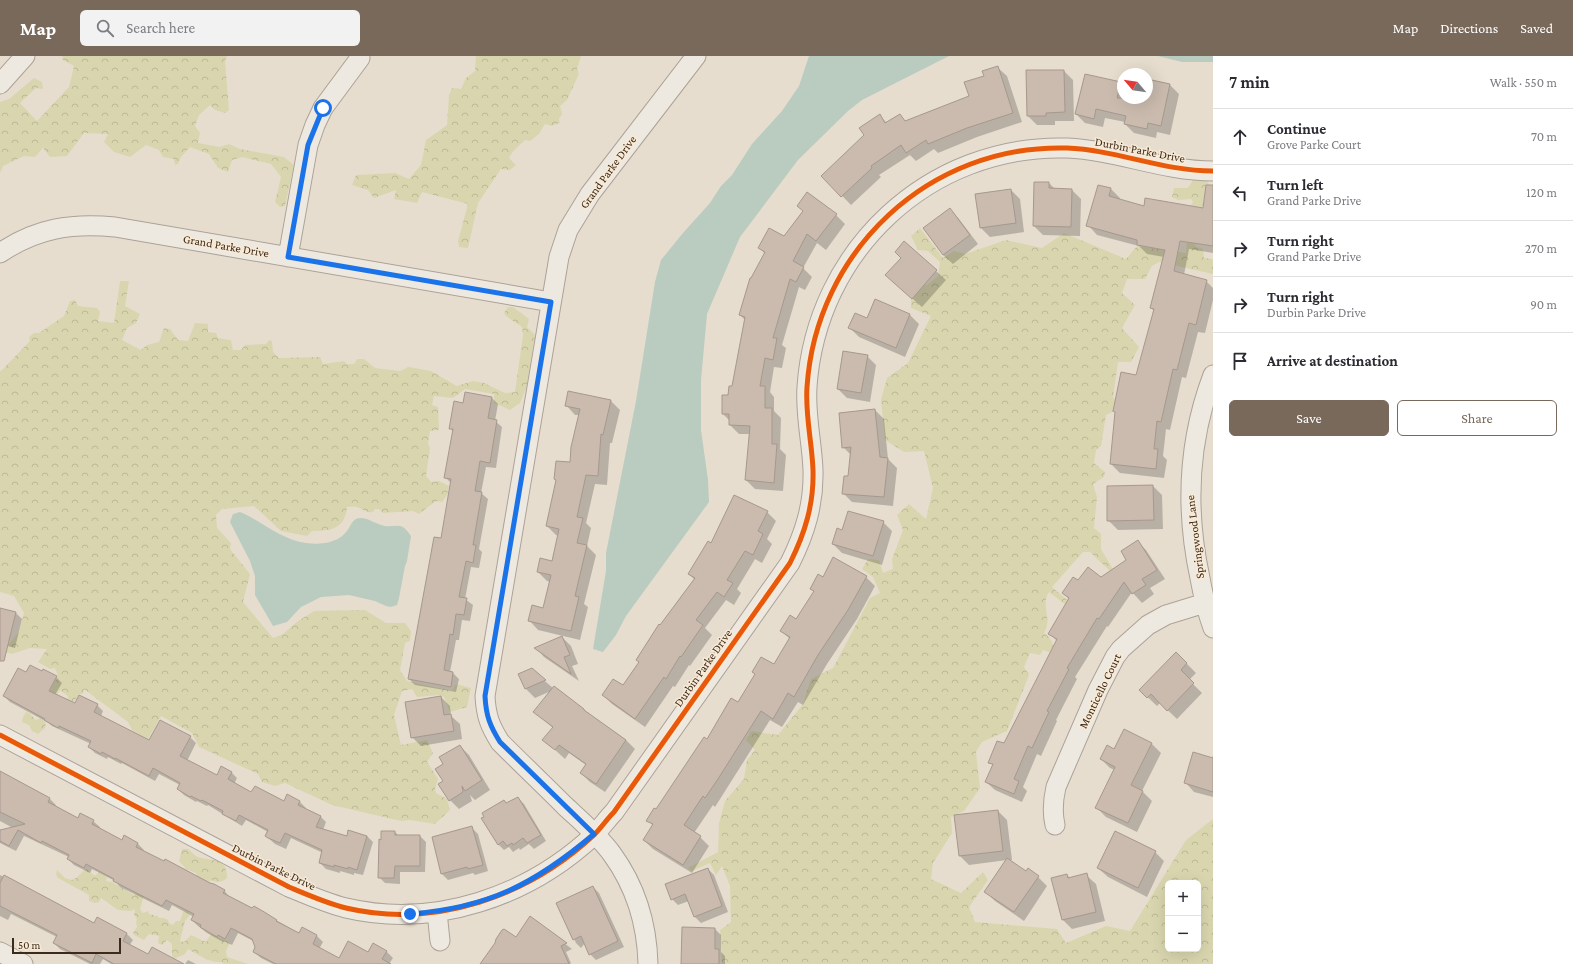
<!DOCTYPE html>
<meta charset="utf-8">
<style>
body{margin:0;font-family:"Crimson Pro",serif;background:#f2f2f3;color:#2b2b33}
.controls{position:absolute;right:12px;bottom:12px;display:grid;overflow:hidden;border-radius:6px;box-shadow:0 4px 16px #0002}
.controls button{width:36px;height:36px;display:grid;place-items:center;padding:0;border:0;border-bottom:1px solid #e1e1e2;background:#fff;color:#2b2b33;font:20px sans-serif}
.compass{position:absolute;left:1117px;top:12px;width:36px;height:36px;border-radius:50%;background:#fff;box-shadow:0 4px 16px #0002;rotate:299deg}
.scale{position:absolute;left:12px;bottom:10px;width:109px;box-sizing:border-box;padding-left:4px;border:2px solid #3c2a1d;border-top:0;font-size:11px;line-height:14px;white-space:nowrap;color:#3c2a1d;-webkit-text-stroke:3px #f8ead4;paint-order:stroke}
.stop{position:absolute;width:12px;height:12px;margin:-9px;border:3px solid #1a73e8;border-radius:50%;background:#fff}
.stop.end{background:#1a73e8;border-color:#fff;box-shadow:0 1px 4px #0008}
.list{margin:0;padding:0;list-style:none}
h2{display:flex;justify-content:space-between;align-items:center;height:52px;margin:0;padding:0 16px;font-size:17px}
h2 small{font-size:13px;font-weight:400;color:#7c7c81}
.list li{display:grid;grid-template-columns:26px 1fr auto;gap:12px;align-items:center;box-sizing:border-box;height:56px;padding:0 16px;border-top:1px solid #e1e1e2}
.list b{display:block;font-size:15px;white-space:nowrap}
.list p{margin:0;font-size:13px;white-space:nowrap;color:#7c7c81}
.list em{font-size:13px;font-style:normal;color:#7c7c81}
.actions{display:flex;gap:8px;padding:12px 16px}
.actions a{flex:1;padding:9px 0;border:1px solid #78695b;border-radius:6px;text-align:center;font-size:14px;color:#78695b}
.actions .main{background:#78695b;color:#fff}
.icon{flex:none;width:22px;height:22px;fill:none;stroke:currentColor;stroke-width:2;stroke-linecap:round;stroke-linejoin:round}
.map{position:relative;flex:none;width:1213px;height:908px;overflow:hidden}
header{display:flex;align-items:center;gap:24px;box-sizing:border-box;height:56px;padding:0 20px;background:#78695b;color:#fff}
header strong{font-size:19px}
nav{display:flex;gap:22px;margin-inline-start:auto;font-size:14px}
.search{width:280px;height:36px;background:#f2f2f3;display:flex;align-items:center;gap:10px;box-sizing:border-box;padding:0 14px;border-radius:6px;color:#7c7c81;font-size:15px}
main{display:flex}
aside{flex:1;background:#fff}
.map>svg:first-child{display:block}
</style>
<header>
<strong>Map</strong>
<div class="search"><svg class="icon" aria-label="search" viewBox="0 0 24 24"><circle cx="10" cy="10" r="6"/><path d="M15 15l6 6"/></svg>Search here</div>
<nav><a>Map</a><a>Directions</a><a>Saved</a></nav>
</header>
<main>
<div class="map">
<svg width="1213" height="908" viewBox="0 0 1213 908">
<defs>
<pattern id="forest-crowns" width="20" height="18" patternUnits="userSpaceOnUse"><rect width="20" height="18" fill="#d9d6af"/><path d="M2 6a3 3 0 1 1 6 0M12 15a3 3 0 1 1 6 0" fill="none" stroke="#bbb896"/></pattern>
</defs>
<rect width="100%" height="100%" fill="#e6ddce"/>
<path fill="url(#forest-crowns)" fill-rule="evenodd" d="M62 0H227L225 5 229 54 225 57 215 54 210 49 199 59 195 70 200 77 198 87 220 91 229 88 240 93 284 101 294 109 285 150 280 151 275 146 281 121 271 108 242 101 232 104 228 116 218 112 209 98 190 91 181 101 178 108 175 109 174 103 163 101 159 94 146 89 130 101 114 96 104 86 108 78 84 77 67 100 50 101 43 92 35 101 24 100 3 110 0 117V46L9 43 34 22 42 26 43 33 36 32 20 47 37 65 69 31 74 10 63 4Z
M476 0H581L577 13 579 18 567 44 560 50 562 58 559 63 560 67 551 70 545 68 539 78 530 85 525 84C519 90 513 94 509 102L516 109 510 114 501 113 478 147 468 192 459 191 458 185 468 148 422 136 417 147 394 143 396 134 374 142 368 134 352 129 356 119 395 117 409 123 421 109 426 84 447 69 449 39 452 32 461 33 466 22 475 15Z
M1193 124H1207L1212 136 1207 144 1203 146 1195 190 1203 193 1204 202 1213 203V218L1159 206 1152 210 1145 223H1127L1122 237 1135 249 1122 272 1139 291 1131 306H1118L1113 341 1116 345 1114 355 1106 359 1101 390 1096 394 1094 407 1105 416 1104 421 1093 428 1097 441 1094 472 1101 478V493L1113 513 1111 516 1090 496H1083L1052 531 1088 562H1083L1049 536C1040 549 1053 563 1044 577 1052 583 1054 587 1052 597L1043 594 1040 599 1030 597 1024 611 1029 619 1007 675 982 686 976 696 980 732 964 755 951 761 952 777 933 807 931 823 961 837 983 816 988 824 969 851 975 866 1057 873 1066 887 1106 870 1130 875 1186 784 1213 763V908H722L720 874 731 866 730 830 722 810 716 819 710 807 692 815 688 812 718 796 719 767 725 745 744 723 747 704 755 694 746 684 751 675 778 679 803 648 811 623 833 612 870 542 880 537 873 521 862 513 868 503 879 504 883 517 893 513 892 503 903 474 897 459 909 448 926 463 933 432 924 395 904 396 885 384 881 344 887 322 908 307 931 260 911 252V242L924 228 927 229 938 220 940 206 928 195 918 194 911 180 920 172 943 202 954 195 965 198 1006 184 1042 192 1064 177 1126 203 1137 190 1186 197 1189 152 1193 146 1191 143 1178 144 1172 141 1174 132H1188ZM1168 827H1198V893H1168Z
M120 225H129L125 250 140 258 136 267 127 272 122 284 141 294 147 289 159 286 164 272 170 273 178 284 188 285 195 267 208 268V276L216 277 218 282 231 284 233 294H241L245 289 266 288 269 284 272 285 273 296 279 302 320 301 323 308 344 305 347 308H354L357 303H364L375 312 400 315 409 311 431 315 457 330 473 325 484 327 505 337 515 336 523 279 522 271 506 260 504 257 508 251H513L529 263 527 271 535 279 526 333 520 347 510 354 494 347V338L465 333 453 342 434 340 432 349 438 351 439 374 430 375 428 388 430 392 426 420 431 426 439 425 449 430 447 439 442 446 436 445 419 458 413 455 383 457 379 453H375L373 456C363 458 362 448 347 451 345 473 331 475 312 475L307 480 281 475 254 450 222 453 216 459 217 472 231 487 230 493 250 518 243 546 273 582 283 578 298 565 314 555 365 554 386 567H405L411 575 410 585 405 587 400 614 407 625 452 635 456 628 471 632 467 651 450 656 444 641 439 639 417 641 412 633 402 635 394 659 401 689 427 684 433 697 427 706 438 723 435 733 436 737 447 743 450 754 435 768 410 764 401 765 332 749 285 727 275 730 262 726 258 718 199 691 192 677 161 660 145 689 140 686 141 680 132 674 128 666 84 633 83 638H79L74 646 68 643V640L60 634 54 644H45L58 620 55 612 50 613 38 606 47 593 30 592 12 598 0 595V586L9 588 19 576 24 557 14 540 0 536V315H1L30 285 29 281 34 277H39L64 260 70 245 75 244 78 250 97 252 100 256 98 265 114 267Z
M26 656 30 658 36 664 41 662 46 667 45 672 38 678 32 675 29 669 22 666 23 661Z
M182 793H188C191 795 193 798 196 800 207 806 228 799 227 822 221 827 217 827 211 824L208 828 197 821 196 817 186 813 179 805Z
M86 813 95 820 99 816 107 821 106 825 112 826 134 839 137 837 144 839 140 853 143 857 148 855 149 858 157 860 159 862H164L168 864 169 867 173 869 176 865H180L183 856 187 855 190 859 185 865 180 885 184 886 191 879 206 886 211 878 230 887 226 895 227 901 248 908H223L222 906C211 908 197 898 188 893L185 898 174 903 172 899V888L167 884 162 889 158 887 159 880 149 878 144 884 134 879 133 877 137 871 136 866 137 863 134 859 135 854 133 853 132 855 118 854 101 842 99 846 95 847 89 845V839L58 822 56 819 57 814 65 822 72 824C78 822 80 817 86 813Z"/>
<path fill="#b9ccbf" d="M809 0H949L862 44 848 55 798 104 740 181 707 258 701 324V374L708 424 709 446 626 560 616 579 603 596 593 593 606 515V497L636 345 655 226 661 204 683 177 710 147 721 130 732 119 752 88 782 55 799 30Z
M1158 0H1213V6H1182Z
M240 456C262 465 281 484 306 487 321 489 338 487 347 475 350 471 352 465 356 463 365 459 376 469 385 470 390 471 395 469 400 470 405 471 408 476 411 480L407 505 405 510 399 542 397 549 391 551 386 550 375 545 349 539 321 541 301 551 287 566 273 570 255 539V520L250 505 230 466 233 458Z"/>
<path fill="#0003" d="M997 11 1007 20 1022 66 977 81 938 97 934 93 916 105 910 99 879 119 881 121 851 149 823 120 865 80 879 59 887 67 899 59 906 66 970 40 985 20Z
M1064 15 1073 24 1074 65H1055V69H1037L1028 60Z
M1086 19 1123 28V42H1147V24L1170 29 1179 38 1170 79 1157 76 1156 82 1134 77 1125 68V66L1105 62 1103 71 1085 67 1076 58Z
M1049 127 1055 133 1072 134 1081 143 1080 180 1043 179 1034 170Z
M1098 130 1111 133 1120 142V144L1144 151 1204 153 1213 148V197L1189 193 1184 219 1206 225 1213 232V244L1205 277 1198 276 1186 322 1182 321 1170 374 1166 373 1163 400 1167 404 1164 422 1120 417 1111 408 1116 357 1137 320 1154 255 1151 252 1164 201 1147 198 1139 190 1097 179 1088 169Z
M1011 134 1020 143 1024 176 990 181 981 172Z
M798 150 836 159 845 168 826 194 817 187 803 212 812 221 805 234 799 231 782 289 786 292 782 312 774 311 770 336 774 341V355L781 362 780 393 786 399 783 435 755 433 746 424 750 378H739L730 369V365L723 358 733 331 745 264 740 259 765 198 760 192 784 181 803 155Z
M950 153 959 163 978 188 953 208 943 199Z
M904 186 946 224 922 251 896 228Z
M875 244 910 259 919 268 905 301 859 281 850 272 867 264Z
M867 300 876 309 870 346 847 342 838 333Z
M466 337 492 342 498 348 495 365 502 371 496 412 486 411 481 437 488 443 479 493 482 496 479 512 471 511 465 543 473 549 470 565 462 564 459 584H456L450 616 453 617 459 623 456 636 415 629 409 623 442 484 451 427 445 421 453 376 450 372 464 348Z
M611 345 620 354 612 387H610L607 429 595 428 586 467 591 472 587 490 596 499 584 548 588 551 580 584 538 574 529 564 544 553 551 526 547 525 538 516 553 506 559 480 556 479 547 470 557 425 555 423 571 407 579 359H575L566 349Z
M875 354 884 363 888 403 897 412 893 450 852 446 843 437 849 421 851 399 843 391Z
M1153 430 1162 439 1163 473 1118 474 1108 464Z
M767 456 776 465 767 483 772 488 762 507 755 503 737 533 741 537 734 549 726 544 705 572 712 579 690 610 689 609 675 631 673 630 645 671 612 648 603 639 623 631 640 606 660 570 695 524 689 518 711 488Z
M883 466 892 475 882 509 842 497 833 488 843 475Z
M1137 485 1146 494 1165 523 1150 532 1154 538 1142 547 1132 536 1108 571 1107 570 1075 621 1077 623 1056 664 1057 665 1041 700 1037 698 1023 731 1027 735 1022 746 995 734 986 726 993 710 990 706 1004 688 1057 585 1049 577 1070 544 1063 537 1079 526 1101 522 1128 504Z
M866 521 875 530 857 563 827 608 803 649 798 646 782 671 770 664 715 751 713 749 694 777 700 781 709 790 692 817 653 793 644 784 653 770 648 764 738 647 774 610 790 583 781 575 796 564 814 536 811 533 823 522Z
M0 553 16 557 22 563 15 592 0 588Z
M562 581 571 590 578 608 572 610 579 625 544 601 536 592Z
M1176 597 1196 617 1189 624 1202 637 1177 663 1160 647 1157 650 1140 634Z
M532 614 553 632 626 684 635 693 605 736 590 726 581 717 586 709 569 697 565 703 544 684 553 672 535 656 551 635 535 642 526 633Z
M42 616 56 621 62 627 55 639 75 649 80 640 97 649 103 655 101 660 149 686 190 681 196 687 187 705 217 721 231 716 237 722 234 728 252 737 285 747 288 740 300 746 306 752 305 753 320 760 326 766 323 774 347 781 367 780 373 786 363 819 354 817V819L340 815V817L326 813 320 807 323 797 291 782 286 793 275 788 266 780 268 776 246 764 242 770 208 749 207 750 197 745 196 746 184 739 178 733 180 729 159 718 155 725 122 707 121 708 108 701 107 703 95 697 89 691 91 688 52 670 47 666 10 646 4 640 27 618Z
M441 641 450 650 451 660 460 668 462 683 421 690 412 681Z
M1124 674 1152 688 1161 697 1142 735 1152 745 1137 776 1106 761 1097 752 1115 714 1110 712 1101 703 1115 694Z
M460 690 469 699 490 734 475 744 470 739 472 745 459 753 450 744 444 726V709Z
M1213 699V741L1194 736 1185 726 1212 702Z
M0 717 49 742 56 749 54 751 78 763 93 765 100 771 99 773 122 785 124 781 138 788 144 794 143 795 224 834 230 842 276 864 300 878 303 873 317 880 323 886 319 893 340 903 386 895 393 902 389 908H273L261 902 254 896 256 891 255 886 238 877 232 889 224 885 223 886 207 877 198 870 192 864 194 861 172 849 169 855 120 831 115 825 92 813 90 817 74 809 68 803 69 801 24 780 16 795 0 787V775L13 772 0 765Z
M518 742 524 748 546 785 534 793 529 788 520 794 519 792 513 796 509 791 504 794 498 788 507 748Z
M998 755 1007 764 1012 804H1008L1026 817 1038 821 1047 830 1024 865 995 845 986 836 1007 804 969 809 960 800Z
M472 772 478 778 488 815 475 819 473 817 448 824 442 818Z
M395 776 399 780H420L426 786 425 816H400V828L385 827 379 821 382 785Z
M1155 796 1164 805 1147 841 1108 821 1098 812Z
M708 813 714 819 728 856 701 867 695 861 689 845 678 849 672 843Z
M0 819 94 868 97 862 127 878 133 884 129 890 148 900 182 908H111L103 903 100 908H90L60 893 54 887 57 881 11 858 8 864 0 860Z
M1067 819 1071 823 1086 819 1096 828 1105 865 1072 873 1063 864Z
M593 831 599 837 624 891 596 904 590 898 585 887 581 892 576 887 557 847Z
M531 862 572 893 566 896 571 907 570 908H483L496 887 516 882Z
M683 872 715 873 721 879V896L725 900V908H682Z
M188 904 196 908H185Z"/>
<path fill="#cabbae" stroke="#a7988d" d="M998 10 1013 57 967 72 928 88 926 84 906 97 901 89 871 110 872 112 841 141 821 120 864 79 859 72 880 58 885 67 900 58 905 65 969 40 964 26 984 20 982 15Z
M1026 14H1064L1065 56 1046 57V60H1027Z
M1085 18 1121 26 1117 42H1147V23L1170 28 1161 70 1148 67 1147 73 1124 68 1126 60 1096 53 1094 63 1075 58Z
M1034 126H1049V132L1072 133 1071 171 1033 170Z
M1098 129 1111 132 1109 140 1144 150 1145 142 1203 152 1206 129H1213V190L1180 185 1174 215 1207 224 1196 269 1189 267 1177 314 1173 313 1161 366 1157 365 1154 393H1158L1156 413 1110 408 1115 356 1113 355 1121 316 1136 319 1154 253 1150 252 1165 194 1137 189V184L1086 170Z
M1011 133 1016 167 980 172 975 138Z
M807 136 837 158 816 185 807 178 793 205 804 211 796 226 790 223 773 282H777L773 304 765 302 760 330H765V352H772V388H777L774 427 745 424 750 370 729 369V358H722V339H728L729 330H732L745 261 739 259 750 222H751L765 196 758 192 769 172 784 180 803 155 797 150Z
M950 152 970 179 943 199 923 172Z
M904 185 937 214 912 243 885 219 901 202 895 196Z
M875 243 910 258 896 292 848 272 855 257 867 262Z
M843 295 868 299 861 337 837 333Z
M568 335 611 344 603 379 601 378 598 420 586 419 577 461 583 462 577 487 587 489 575 540 579 541 571 575 528 565 532 549 543 552 551 519 537 516 540 502 552 505 559 473 546 470 556 424 554 423 556 405 570 406 571 391 580 353 565 350Z
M465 336 492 341 488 362 497 364 490 407 480 405 475 435 482 436 473 489H476L473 507 466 505 459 541 467 542 464 559 456 558 453 579 450 578 444 614 453 616 451 631 408 623 434 481 441 482 451 423 444 422 453 373H449L454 345 463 347Z
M875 353 880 401 888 402 884 441 842 438 844 420H848L851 391 842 392 839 357Z
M1153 429 1154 464 1107 465V430Z
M734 439 768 455 758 475 763 478 753 499 745 495 727 524 733 527 724 541 717 536 696 564 703 569 681 601 680 600 666 623 664 621 635 663 602 639 613 623 623 629 639 606 636 604 659 568 660 569 695 522 688 518 708 485 711 487Z
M848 455 884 465 873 500 832 488 837 472 842 474Z
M1138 484 1157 514 1142 523 1146 529 1132 538 1124 526 1099 563 1097 562 1067 612 1069 613 1047 655 1049 656 1032 692 1028 690 1014 723 1019 725 1014 738 985 726 993 708 988 707 997 685 1004 687 1057 583 1048 578 1069 542 1062 537 1073 521 1078 524 1088 511 1101 521 1126 504 1121 495Z
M833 501 867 520 848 554 818 599 794 641 788 637 773 663 761 655 718 723 705 742 703 740 684 769 701 780 683 809 643 784 653 768 646 765 654 752 656 753 704 681 707 683 731 642 738 646 755 618 752 616 761 601 774 608 790 581 780 575 790 559 796 563 814 535 810 533 818 518 823 521Z
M0 552 16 556 4 605H0Z
M562 580 570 599 564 601 571 618 534 592Z
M1176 596 1187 607 1181 614 1194 627 1167 655 1151 638 1147 642 1139 634Z
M30 609 42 615 43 613 57 620 49 635 75 647 79 639 98 648 94 656 149 684 160 664 191 680 180 700 217 719 221 710 232 716 228 723 251 736 255 730 284 745 287 738 300 745 298 749 321 760 316 771 347 780 348 774 367 780 357 814 348 811V813L334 809V811L319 807 322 794 285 777 280 787 268 782 265 780 268 774 239 759 236 765 222 758 223 755 202 744 201 745 191 740 190 741 177 733 180 727 153 712 149 720 115 702V703L102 696 101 698 88 691 91 685 59 670 58 672 44 664 45 663 3 640 18 612 26 616Z
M532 612 546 624 525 633 518 618Z
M554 630 584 653V654L626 684 596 728 580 717 586 708 559 689 555 694 542 684 553 671 533 656Z
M441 640 444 659 451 658 454 675 411 682 405 646Z
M1124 673 1152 687 1131 729 1143 735 1128 767 1095 752 1115 711 1100 703 1107 689 1114 693Z
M460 689 482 724 465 735 462 730 463 736 449 745 438 728 443 725 435 713 443 708 439 701Z
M1193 696 1213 702V736L1184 727Z
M0 715 50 742 48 746 78 762 80 757 94 764 92 768 122 784 124 779 138 787 136 791 164 805 165 803 210 827 214 828 225 834 223 837 252 852 254 850 266 857 277 864 276 865 299 877 302 871 317 879 313 888 339 902 348 885 368 896 373 887 387 895 382 903 391 908H276L253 896 255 891 252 883 231 872 225 883 218 879 217 881 200 871 201 869 191 864 194 858 166 844 162 850 113 825 114 823 86 808 84 812 67 803 69 799 42 785 41 787 18 774 9 790 0 785V774L25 768 0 756Z
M518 741 541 779 527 787 523 782 513 789 512 787 507 790 503 785 498 789 481 762 484 761 482 757 504 744 506 747Z
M998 754 1003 795 959 800 954 759Z
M472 770 483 809 468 813 467 811 441 818 432 781Z
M381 775H395V779H420V810H395L394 822H378L379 783 381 784Z
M1115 775 1156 795 1138 832 1097 812Z
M1007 802 1026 815 1028 812 1039 820 1014 856 984 836Z
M708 812 722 850 694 861 685 838 671 844 665 828Z
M1087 817 1096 856 1062 864 1051 822 1067 818 1068 822Z
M4 819 94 867 97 861 127 877 123 885 148 898 152 891 184 908H114L96 898 92 907 53 887 57 879 0 850V827Z
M593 830 618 885 589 899 581 880 573 884 556 847Z
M530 860 567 887 561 890 569 908H480L495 887 496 883 502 874 504 873 516 881Z
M682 871 715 872V893H719V908H681Z"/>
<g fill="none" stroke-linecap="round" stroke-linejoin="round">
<g stroke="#aca297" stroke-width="21">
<path id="minor" d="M0 28 25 0
M0 197C37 172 71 167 115 171L551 246
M288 201 308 89 315 69 323 52 360 2
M1213 319C1188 385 1185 453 1200 522 1203 539 1207 555 1213 572
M0 679 289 831C308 839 326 847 346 852 435 873 529 840 594 779 601 772 607 763 614 756L790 507C805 477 814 448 813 414 812 386 805 359 807 331 816 195 929 88 1067 92 1117 94 1162 115 1213 115
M1055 769C1052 756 1053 744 1056 731L1098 634 1115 601 1121 593 1148 569 1166 559 1205 547
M437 856 440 885
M0 896 23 908
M648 908C647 867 636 831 612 798 599 780 581 765 565 750 544 729 522 708 500 686 490 670 486 660 485 640L559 201 568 174 590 138 696 0"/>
</g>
<use href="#minor" stroke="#eee9e0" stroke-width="19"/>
<g stroke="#f8ead4" stroke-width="8">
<path id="cycleway" d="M0 679 289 831C308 839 326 847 346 852 435 873 529 840 594 779 601 772 607 763 614 756L790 507C805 477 814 448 813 414 812 386 805 359 807 331 816 195 929 88 1067 92 1117 94 1162 115 1213 115"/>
</g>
<use href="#cycleway" stroke="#e8590c" stroke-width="5"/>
</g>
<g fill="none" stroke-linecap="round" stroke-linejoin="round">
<path stroke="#1a73e8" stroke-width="5" d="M323 52 308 89 288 201 551 246 485 640C486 660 490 670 500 686L594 778C535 828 488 852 410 858"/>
</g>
<g text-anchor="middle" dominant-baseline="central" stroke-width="3" stroke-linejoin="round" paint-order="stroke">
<g font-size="12" fill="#3c2a1d" stroke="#f8ead4">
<text transform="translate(1140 94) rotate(11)">Durbin Parke Drive</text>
<text transform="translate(608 116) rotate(-54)">Grand Parke Drive</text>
<text transform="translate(226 190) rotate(10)">Grand Parke Drive</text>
<text transform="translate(1195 481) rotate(-97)">Springwood Lane</text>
<text transform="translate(703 612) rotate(-55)">Durbin Parke Drive</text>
<text transform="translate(1100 635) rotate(-64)">Monticello Court</text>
<text transform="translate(274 811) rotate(26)">Durbin Parke Drive</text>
</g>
</g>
</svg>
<div class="controls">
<button>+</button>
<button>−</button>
</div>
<svg class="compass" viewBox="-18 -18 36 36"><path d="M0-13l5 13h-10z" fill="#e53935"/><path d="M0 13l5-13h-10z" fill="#7c7c81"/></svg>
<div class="scale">50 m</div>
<div class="stop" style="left:323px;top:52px"></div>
<div class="stop end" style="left:410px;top:858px"></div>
</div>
<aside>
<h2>7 min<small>Walk · 550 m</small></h2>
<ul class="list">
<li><svg class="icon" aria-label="ahead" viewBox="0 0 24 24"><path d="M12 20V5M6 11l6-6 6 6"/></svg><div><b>Continue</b><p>Grove Parke Court</p></div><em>70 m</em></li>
<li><svg class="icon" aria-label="left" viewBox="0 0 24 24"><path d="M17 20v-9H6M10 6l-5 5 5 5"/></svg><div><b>Turn left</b><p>Grand Parke Drive</p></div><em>120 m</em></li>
<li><svg class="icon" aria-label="right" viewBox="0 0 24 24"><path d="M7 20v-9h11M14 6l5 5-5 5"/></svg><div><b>Turn right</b><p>Grand Parke Drive</p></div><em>270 m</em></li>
<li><svg class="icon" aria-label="right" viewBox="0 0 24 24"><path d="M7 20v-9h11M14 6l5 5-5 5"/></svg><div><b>Turn right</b><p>Durbin Parke Drive</p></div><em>90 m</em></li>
<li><svg class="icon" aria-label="arrive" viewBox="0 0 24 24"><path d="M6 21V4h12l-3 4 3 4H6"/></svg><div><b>Arrive at destination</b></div></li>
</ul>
<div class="actions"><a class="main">Save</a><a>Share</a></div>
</aside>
</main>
